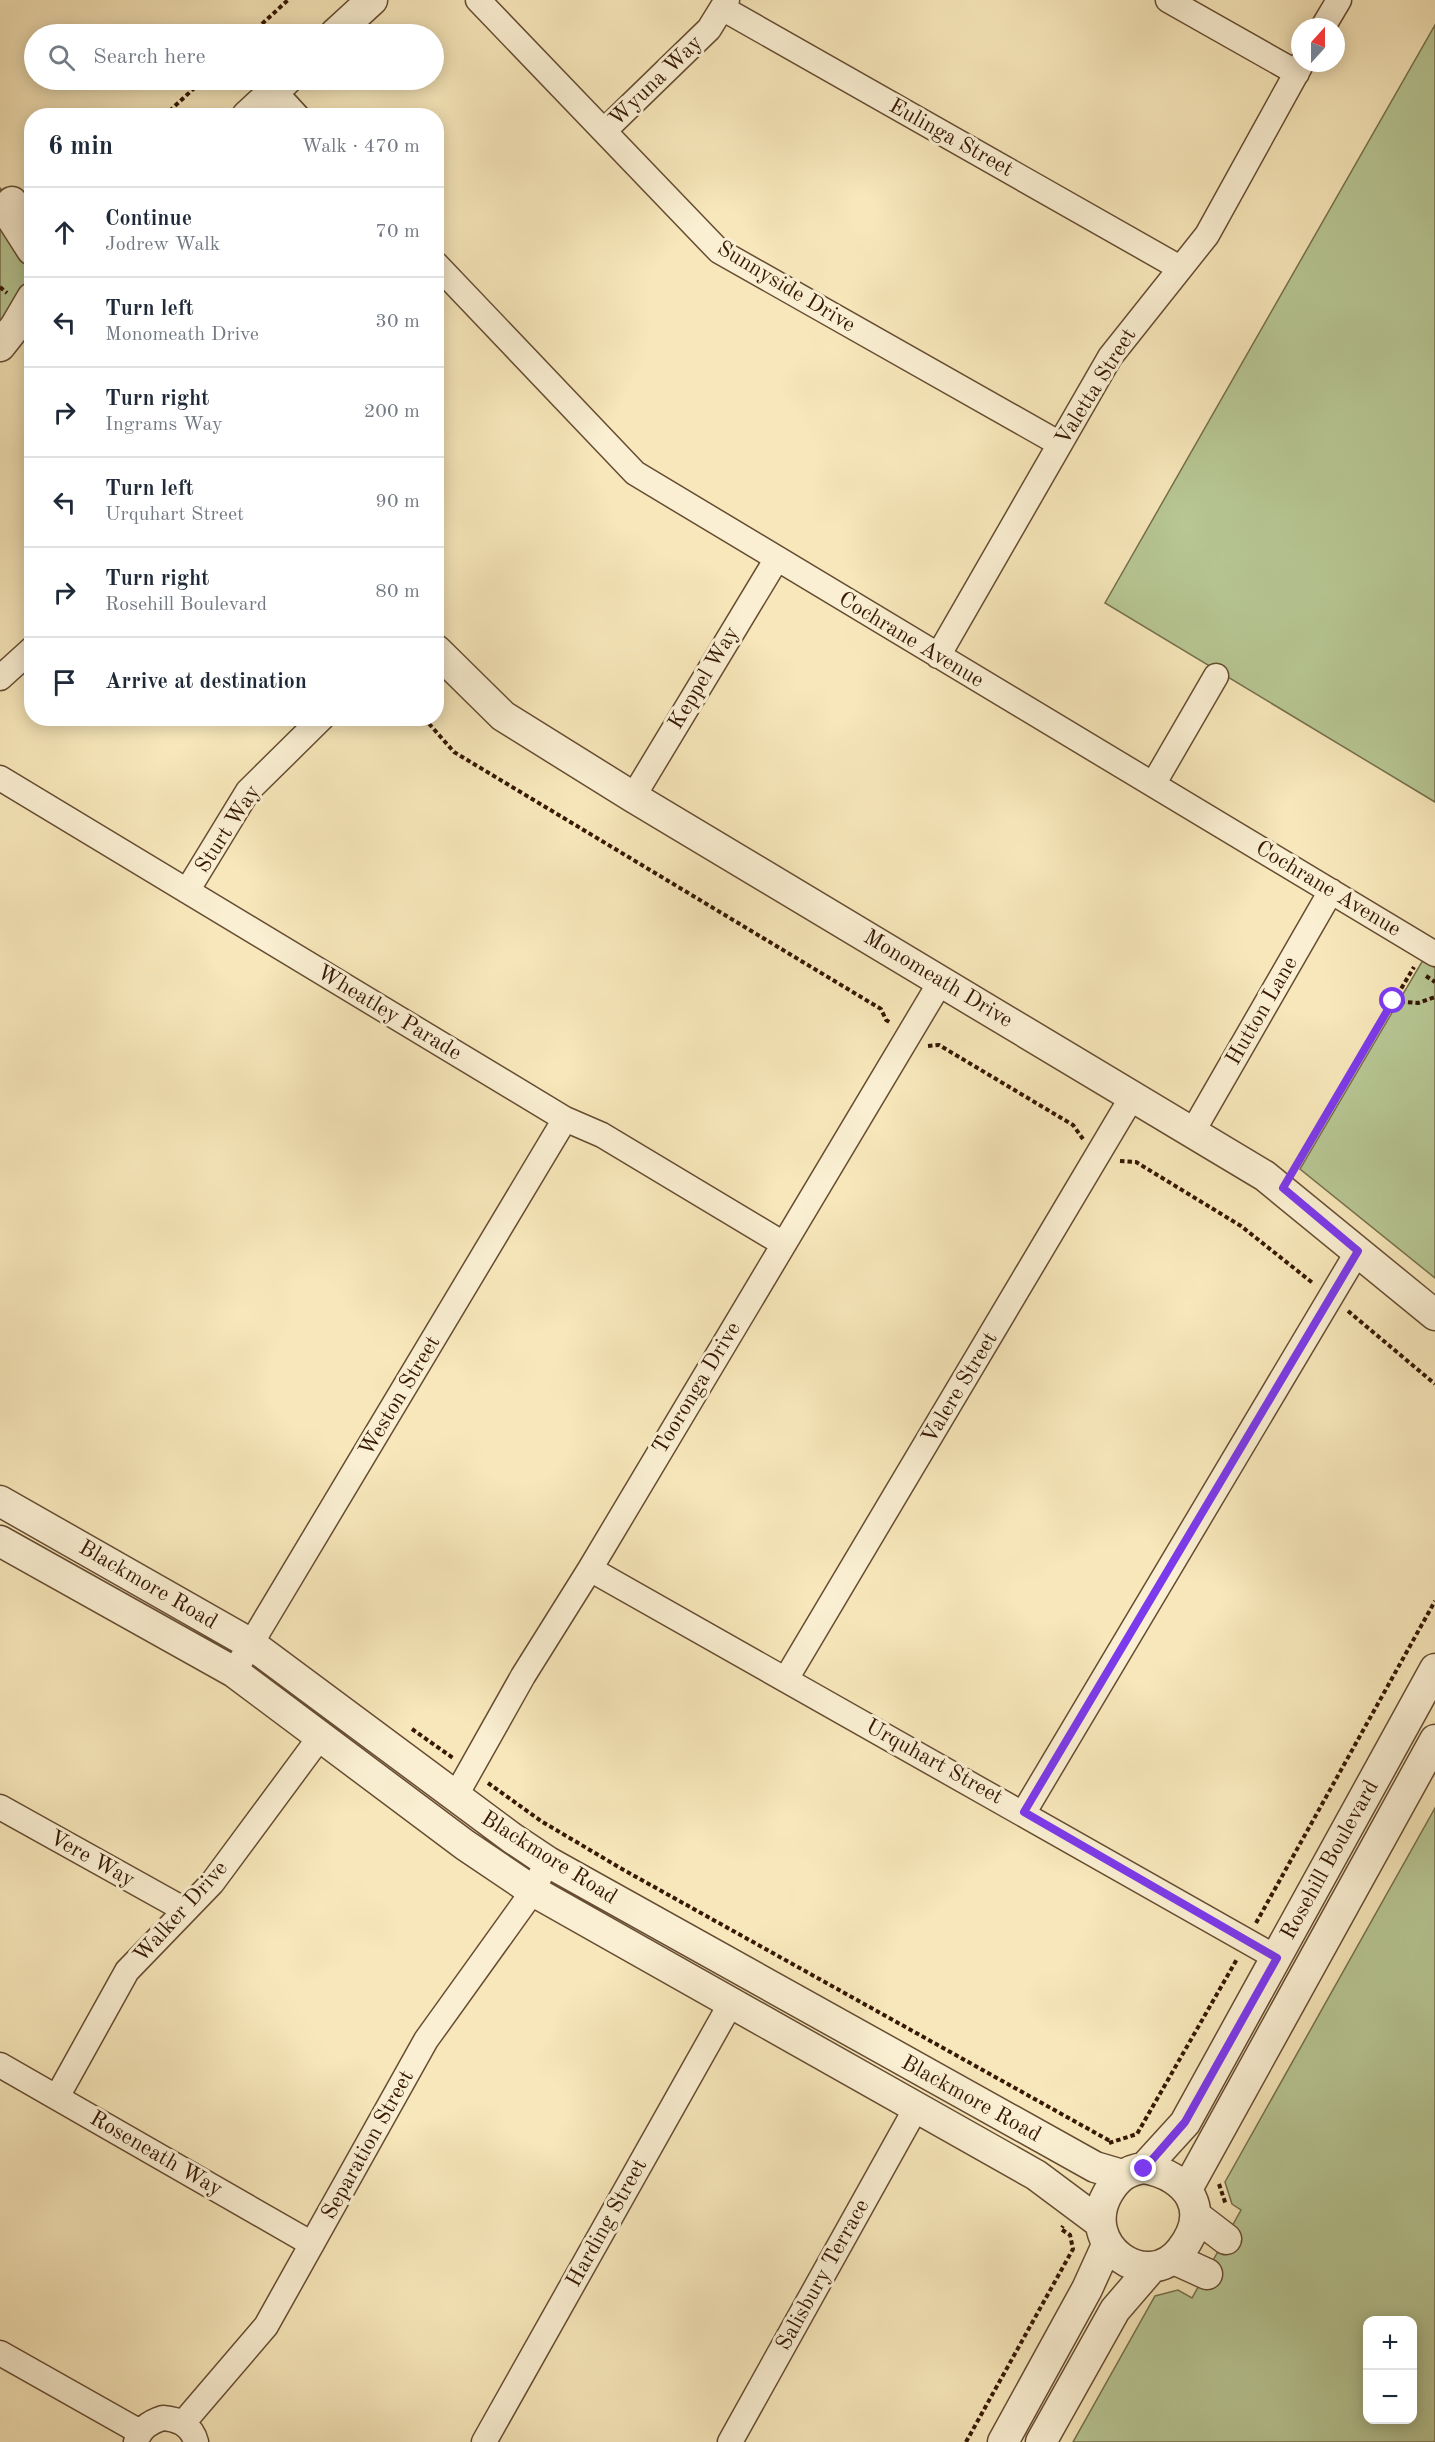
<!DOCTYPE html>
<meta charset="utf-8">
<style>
body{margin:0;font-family:"Old Standard TT",serif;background:#f2f2f3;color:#1f2937}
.controls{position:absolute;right:18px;bottom:18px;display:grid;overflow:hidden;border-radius:12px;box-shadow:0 3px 15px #0003}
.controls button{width:54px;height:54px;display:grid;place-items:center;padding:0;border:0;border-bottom:2px solid #e0e1e3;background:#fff;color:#1f2937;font:30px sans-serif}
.compass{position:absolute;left:1291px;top:18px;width:54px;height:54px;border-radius:50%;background:#fff;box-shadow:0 3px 15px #0003;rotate:21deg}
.stop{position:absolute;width:18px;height:18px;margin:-14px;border:4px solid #7c3aed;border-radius:50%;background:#fff}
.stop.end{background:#7c3aed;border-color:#fff;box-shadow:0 2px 6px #0008}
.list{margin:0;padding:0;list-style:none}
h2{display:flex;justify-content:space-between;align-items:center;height:78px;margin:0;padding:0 24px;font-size:26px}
h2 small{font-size:20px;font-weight:400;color:#747a83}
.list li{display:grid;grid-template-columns:39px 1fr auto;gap:18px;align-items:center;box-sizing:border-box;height:90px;padding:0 24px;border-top:2px solid #e0e1e3}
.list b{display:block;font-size:22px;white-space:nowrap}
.list p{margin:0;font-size:20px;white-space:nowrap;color:#747a83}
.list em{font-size:20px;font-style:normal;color:#747a83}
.icon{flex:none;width:33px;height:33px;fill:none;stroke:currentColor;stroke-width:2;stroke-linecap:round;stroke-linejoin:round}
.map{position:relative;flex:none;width:1435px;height:2442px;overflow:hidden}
.search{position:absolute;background:#fff;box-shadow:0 3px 15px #0003;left:24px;top:24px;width:420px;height:66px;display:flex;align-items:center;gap:15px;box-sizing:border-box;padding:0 21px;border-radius:33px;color:#747a83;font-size:22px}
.panel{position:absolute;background:#fff;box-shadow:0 3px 15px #0003;left:24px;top:108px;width:420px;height:618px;border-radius:24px}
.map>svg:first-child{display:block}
</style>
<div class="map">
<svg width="1435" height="2442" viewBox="0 0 1435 2442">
<rect width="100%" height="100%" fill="#f7e7ba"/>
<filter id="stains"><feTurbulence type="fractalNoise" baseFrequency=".00333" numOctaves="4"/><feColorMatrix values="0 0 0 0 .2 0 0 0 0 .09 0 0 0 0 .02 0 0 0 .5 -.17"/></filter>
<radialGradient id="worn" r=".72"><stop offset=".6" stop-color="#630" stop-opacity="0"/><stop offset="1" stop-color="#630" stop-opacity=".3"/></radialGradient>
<path fill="#b7c794" stroke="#76704c" stroke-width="1.5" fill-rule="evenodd" d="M1435 25V802L1105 603Z
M0 188 12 202 32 250 31 298 0 346Z
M1423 960 1435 968V1278L1300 1169Z
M1435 1808V2442H1073L1155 2296 1178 2290 1192 2298 1241 2210 1232 2204 1225 2182ZM1368 2320H1412V2420H1368Z"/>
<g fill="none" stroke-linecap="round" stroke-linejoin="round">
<g stroke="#664c32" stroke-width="27">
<path id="minor" d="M478 0 719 251 1060 444
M1168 0 1297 73
M722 8 1180 268
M1323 27 1339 0
M274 91 297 116
M604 131 709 29 727 0
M436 264 635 473 1435 954
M938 656 1110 357 1207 235 1302 63
M0 678 32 649
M0 778 565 1119 602 1135 782 1243
M1154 783 1216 676
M633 797 776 560
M187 891 248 791 322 718
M1193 1131 1331 891
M590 1569 1277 1958
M234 1672 565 1119
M786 1679 1132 1097
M455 1797 523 1676 590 1569 941 981
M0 1807 185 1910
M1024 1812 1358 1251
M0 2065 312 2244
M57 2097 127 1971 212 1883 320 1737
M0 2353 140 2432
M183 2423 266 2326 426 2040 533 1891 541 1874
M136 2442C140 2428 150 2422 163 2418 179 2419 192 2426 196 2442
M484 2442 731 2003
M730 2442 916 2108"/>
</g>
<g stroke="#664c32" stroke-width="33">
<path id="tertiary" d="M335 34 372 0
M247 116 286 80
M12 202 9 214 32 250
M0 346 15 327 32 298
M436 650 503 716 633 797 1265 1176 1435 1315
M0 1501 251 1644 512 1838 548 1862 1095 2167 1122 2175
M0 1541 234 1672 465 1845 533 1891 1036 2175 1099 2222
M1144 2168 1185 2123 1435 1669
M1144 2168C1189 2176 1212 2211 1181 2250 1147 2294 1078 2245 1108 2193 1117 2178 1127 2170 1144 2168Z
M1187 2189 1435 1740
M1196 2216 1226 2239
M1174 2259 1207 2274
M1003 2442 1087 2289 1107 2245
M1041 2442 1115 2310 1152 2267"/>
</g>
<path stroke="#361804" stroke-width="4" stroke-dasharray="4.5 3" stroke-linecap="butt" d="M251 34 288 0
M164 116 203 80
M0 287 7 293
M424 718 454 752 881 1009 886 1020 891 1023
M1426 976 1435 982
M1393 1001 1418 1003 1435 997
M928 1046 939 1045 1073 1125 1083 1139
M1120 1161 1136 1162 1241 1226 1314 1284
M1294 1169 1414 967
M1348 1311 1435 1384
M412 1729 453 1758
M488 1783 541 1821 622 1869 1110 2141
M1256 1923 1435 1601
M1109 2143 1137 2134 1237 1959
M1219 2184 1226 2205
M966 2442 1073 2249 1070 2235 1061 2229 1063 2226"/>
<use href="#minor" stroke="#faefd2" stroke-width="24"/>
<use href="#tertiary" stroke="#faefd2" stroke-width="30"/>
</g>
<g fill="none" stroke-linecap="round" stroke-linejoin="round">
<path stroke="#7c3aed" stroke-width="8" d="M1144 2169 1185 2122 1277 1958 1024 1812 1358 1251 1283 1188 1393 1001"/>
</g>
<g text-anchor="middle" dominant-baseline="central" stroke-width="6" stroke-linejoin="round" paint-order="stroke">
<g font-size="22" fill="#361804" stroke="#faefd2">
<text transform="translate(656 81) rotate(-44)">Wyuna Way</text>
<text transform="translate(951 138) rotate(29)">Eulinga Street</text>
<text transform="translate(786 287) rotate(31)">Sunnyside Drive</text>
<text transform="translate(1096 387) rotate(-58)">Valetta Street</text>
<text transform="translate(911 640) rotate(31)">Cochrane Avenue</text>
<text transform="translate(704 678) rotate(-59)">Keppel Way</text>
<text transform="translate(228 829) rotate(-57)">Sturt Way</text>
<text transform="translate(1328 889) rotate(31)">Cochrane Avenue</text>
<text transform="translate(938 979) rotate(31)">Monomeath Drive</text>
<text transform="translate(1262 1011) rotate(-60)">Hutton Lane</text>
<text transform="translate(389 1013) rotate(31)">Wheatley Parade</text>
<text transform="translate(697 1388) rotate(-59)">Tooronga Drive</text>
<text transform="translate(960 1388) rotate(-59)">Valere Street</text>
<text transform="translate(400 1396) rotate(-59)">Weston Street</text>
<text transform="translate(148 1585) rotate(30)">Blackmore Road</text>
<text transform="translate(934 1762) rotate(29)">Urquhart Street</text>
<text transform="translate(549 1858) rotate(32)">Blackmore Road</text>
<text transform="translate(92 1859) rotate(29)">Vere Way</text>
<text transform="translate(1330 1860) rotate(-61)">Rosehill Boulevard</text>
<text transform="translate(181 1912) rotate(-48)">Walker Drive</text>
<text transform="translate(971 2099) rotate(29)">Blackmore Road</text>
<text transform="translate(368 2145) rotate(-61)">Separation Street</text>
<text transform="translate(156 2154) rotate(30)">Roseneath Way</text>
<text transform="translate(607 2223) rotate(-61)">Harding Street</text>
<text transform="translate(823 2275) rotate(-61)">Salisbury Terrace</text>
</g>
</g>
<rect width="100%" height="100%" filter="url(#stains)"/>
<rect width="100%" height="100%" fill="url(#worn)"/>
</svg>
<div class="controls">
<button>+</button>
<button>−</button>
</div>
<svg class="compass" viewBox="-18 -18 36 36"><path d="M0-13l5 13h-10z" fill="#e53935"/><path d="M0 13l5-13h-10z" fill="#747a83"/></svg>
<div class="stop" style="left:1393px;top:1001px"></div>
<div class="stop end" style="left:1144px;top:2169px"></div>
<div class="search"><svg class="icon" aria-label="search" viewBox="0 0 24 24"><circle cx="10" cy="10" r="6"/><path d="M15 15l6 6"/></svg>Search here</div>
<section class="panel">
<h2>6 min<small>Walk · 470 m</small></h2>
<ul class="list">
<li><svg class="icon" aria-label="ahead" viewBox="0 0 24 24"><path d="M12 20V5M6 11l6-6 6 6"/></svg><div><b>Continue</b><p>Jodrew Walk</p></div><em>70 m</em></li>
<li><svg class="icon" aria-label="left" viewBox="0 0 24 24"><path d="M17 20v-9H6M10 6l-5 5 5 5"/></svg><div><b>Turn left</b><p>Monomeath Drive</p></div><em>30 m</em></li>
<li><svg class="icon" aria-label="right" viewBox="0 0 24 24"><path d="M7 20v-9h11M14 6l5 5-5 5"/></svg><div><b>Turn right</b><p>Ingrams Way</p></div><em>200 m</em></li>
<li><svg class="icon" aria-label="left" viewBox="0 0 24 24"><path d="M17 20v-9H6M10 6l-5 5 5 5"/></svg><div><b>Turn left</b><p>Urquhart Street</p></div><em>90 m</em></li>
<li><svg class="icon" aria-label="right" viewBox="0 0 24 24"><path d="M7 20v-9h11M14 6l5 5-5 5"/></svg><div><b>Turn right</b><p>Rosehill Boulevard</p></div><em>80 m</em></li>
<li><svg class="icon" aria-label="arrive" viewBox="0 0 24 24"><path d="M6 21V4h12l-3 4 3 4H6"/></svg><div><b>Arrive at destination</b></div></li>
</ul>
</section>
</div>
